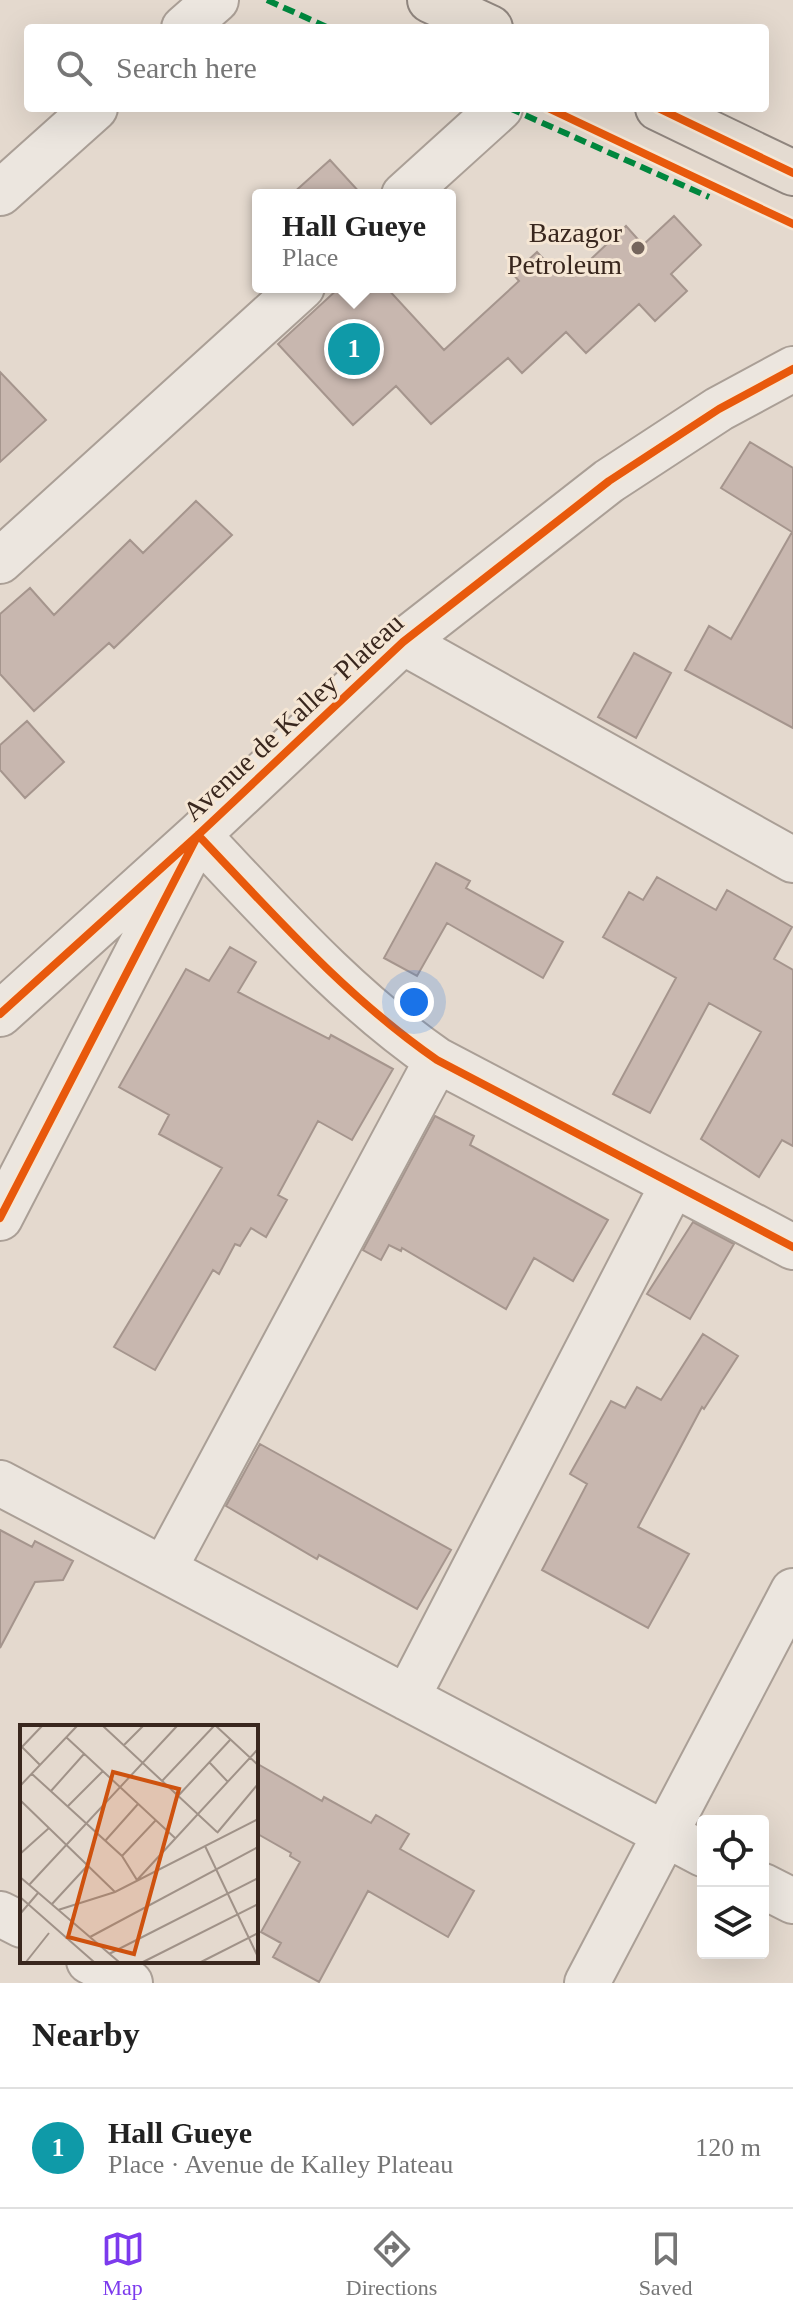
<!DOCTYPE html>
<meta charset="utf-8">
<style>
body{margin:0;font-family:Georgia,serif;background:#f6f6f6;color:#222}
.controls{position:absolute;right:24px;bottom:24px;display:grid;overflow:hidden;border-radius:8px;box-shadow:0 8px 32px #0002}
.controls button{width:72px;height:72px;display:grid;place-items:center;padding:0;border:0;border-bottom:2px solid #e0e0e0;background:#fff;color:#222;font:40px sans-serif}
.you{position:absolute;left:414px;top:1002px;width:28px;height:28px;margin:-20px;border:6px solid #fff;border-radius:50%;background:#1a73e8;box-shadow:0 0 0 12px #1a73e833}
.badge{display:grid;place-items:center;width:52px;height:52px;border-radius:50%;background:#7c3aed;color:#fff;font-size:26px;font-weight:700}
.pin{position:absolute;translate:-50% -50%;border:4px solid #fff;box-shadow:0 2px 8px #0006}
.popup{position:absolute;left:252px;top:189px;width:204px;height:104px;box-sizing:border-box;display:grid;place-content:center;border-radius:8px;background:#fff;filter:drop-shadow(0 2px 6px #0005);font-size:26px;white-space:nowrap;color:#767676}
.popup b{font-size:30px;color:#222}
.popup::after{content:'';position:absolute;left:50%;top:100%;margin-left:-16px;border:16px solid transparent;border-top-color:#fff}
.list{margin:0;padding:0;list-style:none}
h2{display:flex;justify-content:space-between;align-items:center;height:104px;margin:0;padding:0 32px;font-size:34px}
h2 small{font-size:26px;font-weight:400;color:#767676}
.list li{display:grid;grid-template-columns:52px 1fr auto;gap:24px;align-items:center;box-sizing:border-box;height:120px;padding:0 32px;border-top:2px solid #e0e0e0}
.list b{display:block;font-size:30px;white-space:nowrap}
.list p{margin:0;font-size:26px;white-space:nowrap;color:#767676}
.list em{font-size:26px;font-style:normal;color:#767676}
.icon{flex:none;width:44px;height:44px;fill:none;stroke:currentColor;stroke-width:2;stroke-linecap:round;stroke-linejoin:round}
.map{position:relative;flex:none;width:793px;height:1983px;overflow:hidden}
.search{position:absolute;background:#fff;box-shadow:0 8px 32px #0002;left:24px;right:24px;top:24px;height:88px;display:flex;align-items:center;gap:20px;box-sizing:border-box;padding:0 28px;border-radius:8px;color:#767676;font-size:30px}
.sheet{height:224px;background:#fff}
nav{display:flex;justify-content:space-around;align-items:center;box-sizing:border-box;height:112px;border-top:2px solid #e0e0e0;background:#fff;font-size:22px;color:#767676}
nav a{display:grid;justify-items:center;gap:4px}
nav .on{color:#7c3aed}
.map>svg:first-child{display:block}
</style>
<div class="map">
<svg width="793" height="1983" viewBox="0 0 793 1983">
<rect width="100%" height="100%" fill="#e4d9ce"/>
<path fill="#c8b7af" stroke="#a5958d" stroke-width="2" d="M330 160 362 195H291Z
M674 216 701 245 671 274 687 291 655 321 639 304 586 353 566 332 522 373 508 358 431 424 396 386 353 425 278 344 340 287H386L444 350 519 281 513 274 537 252 552 268 559 261 573 276 626 226 643 245Z
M0 372 46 420 0 462Z
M750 442 793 468V728L685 670 709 626 731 639 792 532 721 488Z
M196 501 232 535 114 648 109 643 34 711 0 674V614L30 588 54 615 130 540 143 553Z
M634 653 671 673 636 738 598 717Z
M27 721 64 762 25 798 0 770V745Z
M436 863 470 881 466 888 563 942 543 978 447 923 417 976 384 958Z
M657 877 716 910 727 890 792 927 774 959 793 970V1146L782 1140 759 1177 701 1139 761 1032 709 1003 650 1113 613 1094 676 978 603 937 629 892 643 900Z
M230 947 256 962 238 992 329 1039 331 1035 393 1069 352 1140 318 1121 278 1195 287 1200 266 1237 251 1228 240 1246 235 1244 219 1274 213 1270 155 1370 114 1347 222 1168 159 1134 169 1115 119 1087 186 969 209 981Z
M435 1116 474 1136 470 1145 608 1220 573 1281 534 1258 506 1309 402 1248 401 1251 389 1245 381 1260 363 1250Z
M693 1222 734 1244 690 1319 647 1294Z
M703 1334 738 1356 704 1409 702 1407 638 1527 689 1554 648 1628 542 1570 587 1484 570 1474 611 1401 625 1408 637 1387 661 1400Z
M260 1444 451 1550 417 1609 319 1555 317 1559 226 1506Z
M0 1530 32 1547 35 1541 73 1561 63 1580 35 1582 0 1648Z
M256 1763 322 1801 324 1797 371 1823 376 1815 409 1834 400 1849 474 1891 448 1937 368 1891 319 1982 273 1957 281 1943 261 1932 300 1862 290 1856 291 1853 256 1833Z"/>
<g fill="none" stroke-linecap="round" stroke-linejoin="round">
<g stroke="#aa9f96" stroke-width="48">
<path id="minor" d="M184 28 216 0
M0 193 95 108
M404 195 500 108
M0 561 302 287
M403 642 793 860
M0 1014 198 835 403 642 609 481 719 409 793 369
M0 1218 198 835C274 915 346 997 437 1060L793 1247
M0 1483 703 1854
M164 1569 437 1060
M407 1698 673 1184
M763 1886 793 1901
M0 1914 22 1925
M89 1961 130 1983
M587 1983 793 1591"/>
</g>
<g stroke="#8f857e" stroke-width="48">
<path id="primary" d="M430 0 490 28
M658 108 793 173"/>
</g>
<use href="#minor" stroke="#ece6df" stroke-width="44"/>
<use href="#primary" stroke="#e4dbd1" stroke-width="44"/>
<path stroke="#00873e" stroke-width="6" stroke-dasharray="12 6" stroke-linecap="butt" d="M267 0 329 28
M509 108 709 197"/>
<g stroke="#f5e6d4" stroke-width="13">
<path id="cycleway" d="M548 108 793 224
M658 108 793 173
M0 1014 198 835 403 642 609 481 719 409 793 369
M0 1218 198 835C274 915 346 997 437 1060L793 1247"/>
</g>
<use href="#cycleway" stroke="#e8590c" stroke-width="8"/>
</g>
<circle fill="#75655c" stroke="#f5e6d4" stroke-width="3" cx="638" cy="248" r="8"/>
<g text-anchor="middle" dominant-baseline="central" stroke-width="6" stroke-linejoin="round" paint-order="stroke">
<g font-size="28" fill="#39271e" stroke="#f5e6d4" text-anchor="end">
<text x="622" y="232">Bazagor<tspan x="622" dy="32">Petroleum</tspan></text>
</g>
<g font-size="28" fill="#39271e" stroke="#f5e6d4">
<text transform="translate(293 717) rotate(-43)">Avenue de Kalley Plateau</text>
</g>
</g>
<g transform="translate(20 1725)">
<rect width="238" height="238" fill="#e4d9ce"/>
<path fill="none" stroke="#a09288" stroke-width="2" d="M83 1 197 107M196 1 238 40M46 12 155 113M0 20 20 40M104 20 123 1M0 24 22 1M190 38 208 57M12 49 102 131 117 155 238 24M142 56 194 1M0 61 57 1M31 66 64 29M158 71 210 15M0 75 95 167M48 81 83 46M197 108 238 59M85 116 118 79M185 121 238 232M0 129 29 103M102 131 136 95M0 152 99 237M9 160 157 1M0 172 74 237M32 179 68 140M38 185 95 167 238 94M0 189 18 168M70 212 238 122M89 229 238 153M6 237 29 208M123 237 238 179M181 237 238 208"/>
<path fill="#ce520f" fill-opacity="0.15" stroke="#ce520f" stroke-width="4" d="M93 47 159 64 114 229 48 212Z"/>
<rect width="238" height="238" fill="none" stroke="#39271e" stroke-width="4"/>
</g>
</svg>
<div class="controls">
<button><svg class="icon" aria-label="locate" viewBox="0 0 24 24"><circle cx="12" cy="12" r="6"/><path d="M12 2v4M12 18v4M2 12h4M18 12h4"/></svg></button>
<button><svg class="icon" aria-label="layers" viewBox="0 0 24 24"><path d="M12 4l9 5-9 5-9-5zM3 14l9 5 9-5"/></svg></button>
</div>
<div class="you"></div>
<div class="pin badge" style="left:354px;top:349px;background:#0f9aa8">1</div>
<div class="popup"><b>Hall Gueye</b>Place</div>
<div class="search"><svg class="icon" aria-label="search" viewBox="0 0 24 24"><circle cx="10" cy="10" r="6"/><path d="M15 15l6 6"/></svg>Search here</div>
</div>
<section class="sheet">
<h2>Nearby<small></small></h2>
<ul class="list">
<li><span class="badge" style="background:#0f9aa8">1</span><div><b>Hall Gueye</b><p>Place · Avenue de Kalley Plateau</p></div><em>120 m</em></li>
</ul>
</section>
<nav>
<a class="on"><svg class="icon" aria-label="map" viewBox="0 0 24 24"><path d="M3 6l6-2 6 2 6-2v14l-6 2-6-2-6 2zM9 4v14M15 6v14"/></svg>Map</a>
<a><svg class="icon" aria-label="directions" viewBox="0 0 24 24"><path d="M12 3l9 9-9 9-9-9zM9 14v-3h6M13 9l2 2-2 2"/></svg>Directions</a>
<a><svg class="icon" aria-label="saved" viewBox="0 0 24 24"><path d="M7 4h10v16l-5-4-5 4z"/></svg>Saved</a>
</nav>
